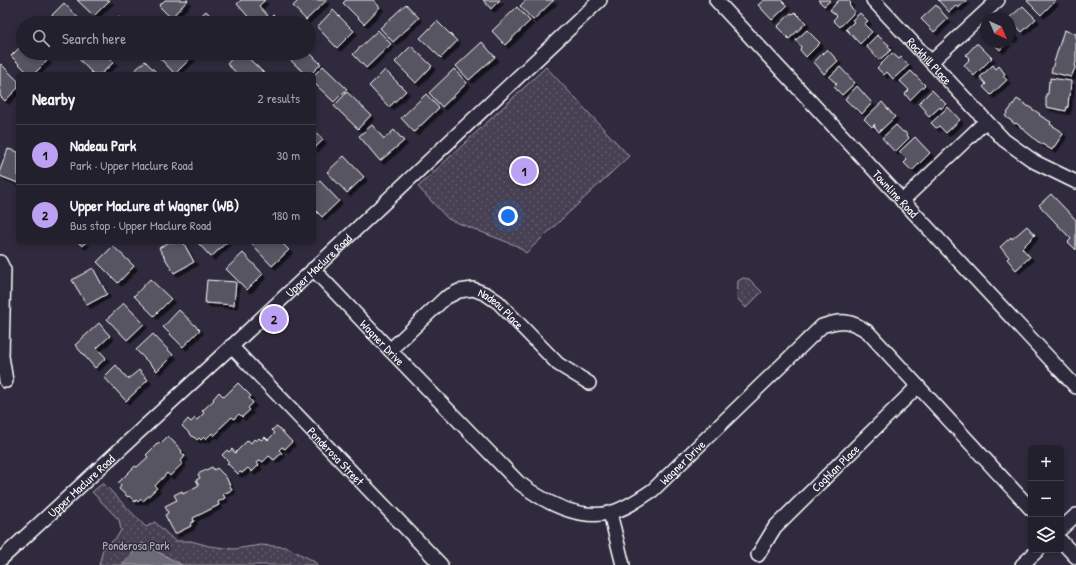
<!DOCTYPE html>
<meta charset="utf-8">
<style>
body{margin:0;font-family:"Patrick Hand",sans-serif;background:#2f2d3a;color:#f1f3f6}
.controls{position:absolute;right:12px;bottom:12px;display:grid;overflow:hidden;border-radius:6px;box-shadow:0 2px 6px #0003}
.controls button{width:36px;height:36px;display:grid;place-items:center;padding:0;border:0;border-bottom:1px solid #403e4a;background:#23202e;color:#f1f3f6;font:20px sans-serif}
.compass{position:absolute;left:980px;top:12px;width:36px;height:36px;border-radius:50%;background:#23202e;box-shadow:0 2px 6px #0003;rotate:136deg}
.you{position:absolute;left:508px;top:216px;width:14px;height:14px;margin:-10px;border:3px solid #fff;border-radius:50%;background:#1a73e8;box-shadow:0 0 0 6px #1a73e833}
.badge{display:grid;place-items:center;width:26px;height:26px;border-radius:50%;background:#bca0f2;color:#111;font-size:13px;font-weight:700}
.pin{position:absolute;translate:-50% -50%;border:2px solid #fff;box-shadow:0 1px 4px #0006}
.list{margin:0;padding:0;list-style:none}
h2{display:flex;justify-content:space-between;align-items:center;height:52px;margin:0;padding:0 16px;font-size:17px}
h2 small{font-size:13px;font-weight:400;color:#a3a3aa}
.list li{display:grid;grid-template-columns:26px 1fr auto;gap:12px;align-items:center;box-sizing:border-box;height:60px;padding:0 16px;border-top:1px solid #403e4a}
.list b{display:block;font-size:15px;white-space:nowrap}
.list p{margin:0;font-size:13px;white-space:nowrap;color:#a3a3aa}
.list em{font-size:13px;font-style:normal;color:#a3a3aa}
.icon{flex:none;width:22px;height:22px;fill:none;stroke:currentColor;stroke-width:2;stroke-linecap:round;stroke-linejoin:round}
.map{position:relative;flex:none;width:1076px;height:565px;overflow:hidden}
.search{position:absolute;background:#23202e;box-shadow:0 2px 6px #0003;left:16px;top:16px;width:300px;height:44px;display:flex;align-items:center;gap:10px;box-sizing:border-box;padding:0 14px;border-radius:22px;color:#a3a3aa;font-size:15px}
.panel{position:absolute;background:#23202e;box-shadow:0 2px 6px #0003;left:16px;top:72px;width:300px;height:172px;border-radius:6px}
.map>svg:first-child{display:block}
</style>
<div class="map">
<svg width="1076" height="565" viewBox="0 0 1076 565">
<defs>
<pattern id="park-dots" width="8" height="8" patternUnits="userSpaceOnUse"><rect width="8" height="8" fill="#464152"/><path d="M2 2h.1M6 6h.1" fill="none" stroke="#625e6c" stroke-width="1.8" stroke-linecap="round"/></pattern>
<filter id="shadow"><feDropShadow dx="3.5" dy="3.5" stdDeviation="0" flood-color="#0009"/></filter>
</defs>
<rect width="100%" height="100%" fill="#2f2a3d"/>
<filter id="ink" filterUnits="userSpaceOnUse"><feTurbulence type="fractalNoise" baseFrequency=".025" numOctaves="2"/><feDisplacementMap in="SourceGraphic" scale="8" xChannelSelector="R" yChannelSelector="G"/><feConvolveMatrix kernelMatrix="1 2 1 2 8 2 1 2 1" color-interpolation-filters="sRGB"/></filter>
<g filter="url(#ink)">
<path fill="url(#park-dots)" stroke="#a2a0a8" d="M546 67 629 156 526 253 517 246 448 219 418 187Z
M743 278 749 279 762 292 746 308 737 298 738 281Z
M103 483 146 527 155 522 175 541H191L209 546 234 549 261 545 286 547 312 560 318 565H99L103 549 117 537 121 530 119 520 92 492Z"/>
<path fill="#6d6a77" stroke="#a7a6ad" d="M142 543 182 565H122Z"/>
<path fill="#595564" stroke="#fff" filter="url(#shadow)" d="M77 0H110L94 16Z
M165 0H188L171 18 159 6Z
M241 0H265L259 6 268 16 261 23H254L237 4Z
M299 0H327L306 20 293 6Z
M346 0H373L380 7 364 24 343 3Z
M483 0H500L491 9Z
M526 0H554L533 20 520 6Z
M764 0H781L787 6 772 20 758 5Z
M818 0H831L824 6Z
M839 0H848L851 3 849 5 855 12 840 27 833 20 837 16 830 10Z
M938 0H966V1L958 8 956 6 949 12Z
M1028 0H1054L1055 1 1041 15 1027 1Z
M64 3 83 23H50L47 20Z
M406 4 419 18 393 42 380 28Z
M936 5 948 19 934 32 921 19Z
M1023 6 1036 19 1022 32 1009 18Z
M517 7 530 21 505 45 492 31Z
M333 10 354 31 337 48 317 27Z
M206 11 218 23H193Z
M795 12 806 23 789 39 777 27 791 13 793 14Z
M860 13 868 21 864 24 872 32 860 44 846 29 854 22 852 20Z
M273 15 282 23H265Z
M119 17 125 23H114Z
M437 21 457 41 441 58 420 38Z
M1010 29 1016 35 1010 40Z
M378 30 391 44 366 68 353 54Z
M807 30 820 43 806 57 800 50 801 47 796 40Z
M1064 30 1076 34V62L1075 66H1076L1071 77 1051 72Z
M877 35 889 45 888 47 891 50 879 60 866 46Z
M482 42 495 57 469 80 456 66Z
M992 42H1008L1000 50Z
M23 44V53H41L48 60 34 74H29L11 56Z
M976 44H978L992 58 974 76 964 65 969 60 968 59 969 58 966 55Z
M411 46 432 66 416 83 395 62Z
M827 49 838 61 824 74 814 62Z
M309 52 321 64 311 74H305L284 54 286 53H309Z
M81 53H105L114 62 101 74H93L77 57Z
M155 53H187L192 57 175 74Z
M237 53H243L264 73 263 74H238L227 64Z
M892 53 899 59 901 57 909 65 893 79 887 72 884 75 877 68Z
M145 61 158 74H131Z
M1 64 18 81V88L5 101 0 96V65Z
M993 65 996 69 999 66 1005 74 1003 76 1007 80 991 95 983 87 986 84 980 77Z
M323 66 347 89 334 102 314 83V75Z
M840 67 855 83 842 95 834 87 837 84 829 77Z
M454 69 467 83 442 107 429 93Z
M385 70 406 91 389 107 369 86Z
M911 71 925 85 910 100 905 94 909 90 900 81Z
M1050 78 1071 81 1070 94H1069L1068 107H1067L1066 111 1046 107V94H1048L1049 81 1050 82Z
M857 86 872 103 862 114 856 108 855 109 845 99Z
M932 90 946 104 941 109 940 107 929 117 925 113 926 111 919 103Z
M347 92 371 115 358 129 334 106Z
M426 94 439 108 414 132 401 118Z
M1017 99 1040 114 1039 115 1051 122 1050 124 1061 131V132L1063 134 1052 150 1037 141 1016 123 1015 124 1005 116Z
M882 102 895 117 879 132 874 126 875 124 872 127 864 119Z
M948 107 960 120 946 133 939 126 936 128 931 123Z
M372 125 384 139 394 130 404 141 380 161 359 136Z
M896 125 903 132H905L909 138 895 152 882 138Z
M314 130 323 140 314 149Z
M915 137 930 153 912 171 904 163 907 160 899 152Z
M8 149 18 152V183L0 176V170Z
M344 156 364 177 347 193 327 172Z
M319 180 339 201 322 217 314 209V184Z
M1051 194 1076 220V250L1068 242 1071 239 1039 205Z
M1027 226 1035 235 1022 248 1030 257 1016 270 1007 259 1009 257 1000 247 1011 237 1012 239Z
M78 242H86L82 246Z
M169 242H183L194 262 174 273 159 248Z
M197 242H227L211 257Z
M255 242H281L289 250 272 266 252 245Z
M113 246 134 266 118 283 97 262Z
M243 253 263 274 247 290 226 269Z
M93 268 107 294 87 305 72 280Z
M150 279 171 299 154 316 134 296Z
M207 280 236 282 234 305 205 303Z
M124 303 144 324 127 340 107 319Z
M179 310 200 330 183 347 163 327Z
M99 323 110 336 97 348 106 358 95 368 75 345Z
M153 334 173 355 157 371 136 350Z
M116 365 128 379 139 370 148 380 126 401 104 377Z
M238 383 251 396 249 398 253 403 248 408 250 410 242 417 239 414 234 419 232 417 219 429 220 430 214 436 212 433 206 439 204 437 201 440 199 438 197 440 194 437V438L182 426 188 419 191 422 195 418 197 420 204 413 202 411 214 400 213 399 219 392 224 397Z
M277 426 292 442 285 449 282 447 279 450 282 453 274 460 269 456 263 462 260 460 257 463 259 465 252 472 248 468 242 473 240 472 238 474 227 463 229 462 222 455 227 450 229 452 232 449 235 453 248 440 251 443 254 439 256 441 259 438 261 440 265 437 268 440 275 433 272 430Z
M168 436 182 451 181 452 185 456 181 461 183 463 170 476 167 473 155 486 157 488 143 501 141 499 138 502 136 500 135 502 129 496 128 497 119 489 121 486 118 483 135 466 137 467 148 457 146 455 159 442 160 444Z
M212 467 214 470 217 468 226 477 232 490 223 494 225 498 218 502 219 505 193 518 194 521 190 524 191 526 175 534 165 515 168 513 165 506 177 500 174 495 182 491 183 494 199 485 196 480 200 478 198 474Z"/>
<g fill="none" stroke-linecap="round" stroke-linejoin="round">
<g stroke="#fff" stroke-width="16">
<g id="minor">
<path id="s1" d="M716 0 1076 387"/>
<path id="s2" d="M873 0 1004 140 1035 162 1076 182"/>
<path d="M931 62 998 0"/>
<path d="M902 201 986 121"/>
<path d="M0 262 4 270 2 356 6 381"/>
<path id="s3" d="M313 269 390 350 518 482C544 502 576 520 609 513 624 510 641 498 653 490L822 326C841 319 851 320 868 332L1031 509"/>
<path id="s4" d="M231 346 441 565"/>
<path id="s5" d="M390 350 445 298 459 291 473 289 486 294 498 302 558 364 589 383"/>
<path d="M610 513 623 565"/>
<path d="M1061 529 1076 515"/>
<path d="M1061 541 1076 557"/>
<path id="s6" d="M758 555 775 527 918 386"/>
<path id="s7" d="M0 560 233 345 600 0"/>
<path d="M1022 565 1038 550"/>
</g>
</g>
<use href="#minor" stroke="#2f2a3d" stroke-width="13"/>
</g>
</g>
<g text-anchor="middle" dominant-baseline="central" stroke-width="3" stroke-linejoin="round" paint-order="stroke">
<g font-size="12" fill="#fff" stroke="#2f2a3d">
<text stroke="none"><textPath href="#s2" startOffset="83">Rockhill Place</textPath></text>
<text stroke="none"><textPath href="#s1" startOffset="264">Townline Road</textPath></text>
<text stroke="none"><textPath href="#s7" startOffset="434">Upper Maclure Road</textPath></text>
<text stroke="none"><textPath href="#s5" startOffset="140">Nadeau Place</textPath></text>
<text stroke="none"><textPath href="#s3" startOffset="101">Wagner Drive</textPath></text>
<text stroke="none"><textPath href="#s4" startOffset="152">Ponderosa Street</textPath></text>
<text stroke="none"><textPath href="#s3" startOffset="485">Wagner Drive</textPath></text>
<text stroke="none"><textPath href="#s6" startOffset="117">Coghlan Place</textPath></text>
<text stroke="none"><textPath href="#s7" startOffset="110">Upper Maclure Road</textPath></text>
</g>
<g font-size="12" fill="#b5b3ba" stroke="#2f2a3d">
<text x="136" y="545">Ponderosa Park</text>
</g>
</g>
</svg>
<div class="controls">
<button>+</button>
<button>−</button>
<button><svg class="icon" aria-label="layers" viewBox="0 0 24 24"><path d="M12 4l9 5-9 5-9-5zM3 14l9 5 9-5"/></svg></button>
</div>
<svg class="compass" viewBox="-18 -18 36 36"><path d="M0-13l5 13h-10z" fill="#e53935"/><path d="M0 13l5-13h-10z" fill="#a3a3aa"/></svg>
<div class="you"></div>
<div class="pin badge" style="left:524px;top:171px">1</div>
<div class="pin badge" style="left:274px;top:319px">2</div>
<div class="search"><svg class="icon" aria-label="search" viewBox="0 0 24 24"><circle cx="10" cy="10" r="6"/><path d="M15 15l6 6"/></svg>Search here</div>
<section class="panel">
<h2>Nearby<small>2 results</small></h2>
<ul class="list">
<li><span class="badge">1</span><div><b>Nadeau Park</b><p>Park · Upper Maclure Road</p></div><em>30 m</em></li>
<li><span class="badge">2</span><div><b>Upper MacLure at Wagner (WB)</b><p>Bus stop · Upper Maclure Road</p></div><em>180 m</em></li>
</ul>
</section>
</div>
